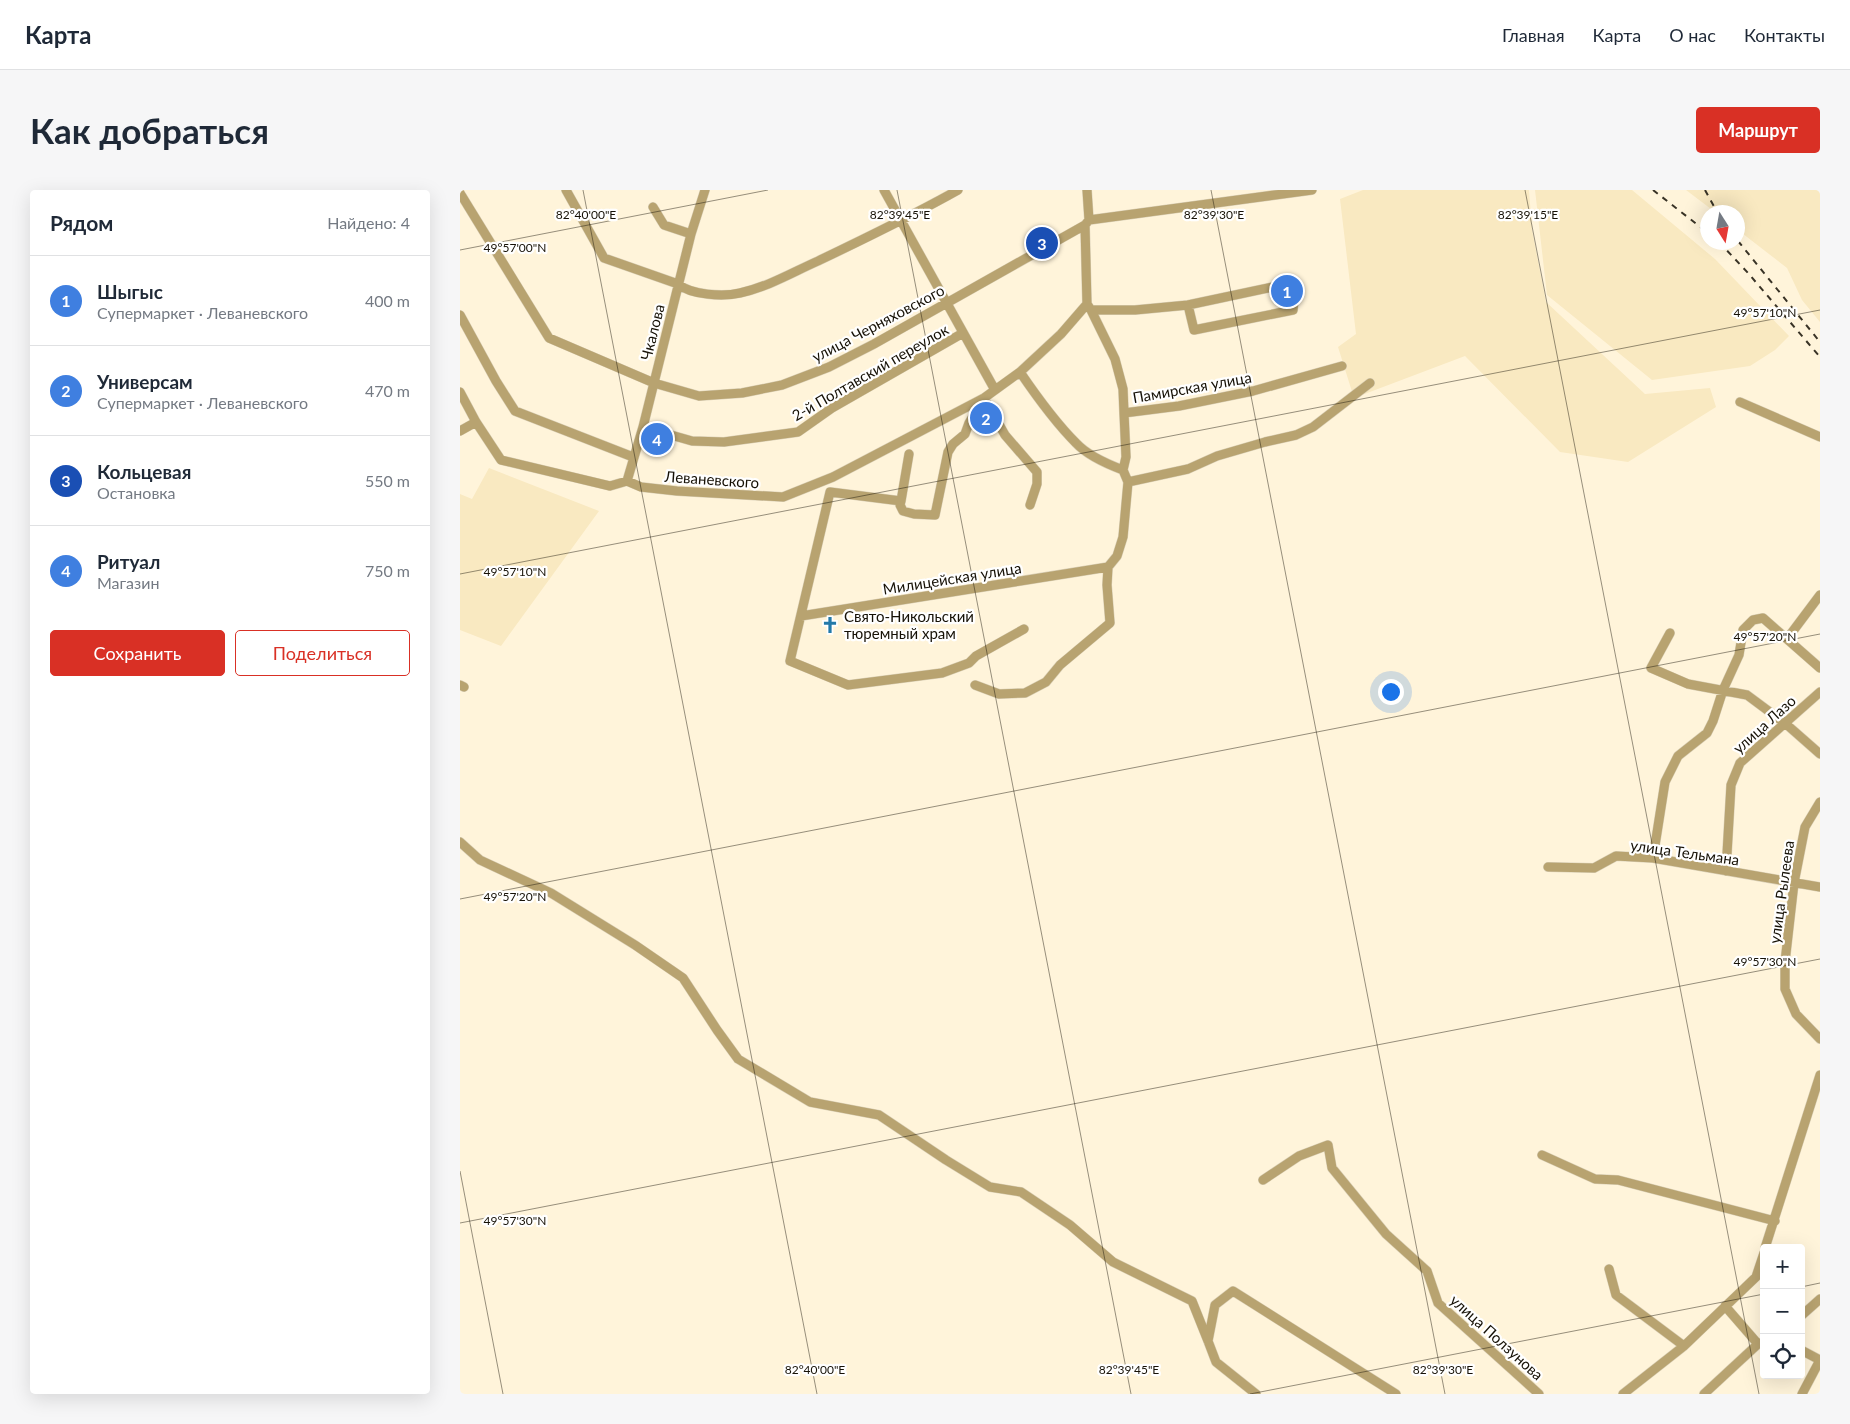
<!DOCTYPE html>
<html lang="ru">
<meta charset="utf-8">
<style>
body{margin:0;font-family:Lato,sans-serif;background:#f6f6f7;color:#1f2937}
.controls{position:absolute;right:15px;bottom:15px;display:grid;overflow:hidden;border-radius:5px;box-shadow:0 5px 20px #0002}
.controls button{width:45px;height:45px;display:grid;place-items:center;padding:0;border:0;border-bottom:1px solid #e0e1e3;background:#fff;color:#1f2937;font:25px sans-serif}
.compass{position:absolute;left:1240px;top:15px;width:45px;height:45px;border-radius:50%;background:#fff;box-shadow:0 5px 20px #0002;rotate:169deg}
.you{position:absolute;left:930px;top:501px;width:18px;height:18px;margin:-12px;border:4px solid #fff;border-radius:50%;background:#1a73e8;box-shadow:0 0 0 8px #1a73e833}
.badge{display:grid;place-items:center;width:32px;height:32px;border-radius:50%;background:#d93025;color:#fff;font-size:16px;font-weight:700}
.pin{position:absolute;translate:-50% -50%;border:2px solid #fff;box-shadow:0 1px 5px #0006}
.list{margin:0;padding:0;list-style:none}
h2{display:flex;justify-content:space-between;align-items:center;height:65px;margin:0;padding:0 20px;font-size:21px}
h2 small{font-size:16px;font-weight:400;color:#747a83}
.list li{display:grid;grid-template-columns:32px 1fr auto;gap:15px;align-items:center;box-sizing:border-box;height:90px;padding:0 20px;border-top:1px solid #e0e1e3}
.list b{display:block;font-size:19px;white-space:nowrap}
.list p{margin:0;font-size:16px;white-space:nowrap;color:#747a83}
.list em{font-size:16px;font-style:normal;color:#747a83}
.actions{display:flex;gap:10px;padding:15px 20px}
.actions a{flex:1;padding:11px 0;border:1px solid #d93025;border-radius:5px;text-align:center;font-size:18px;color:#d93025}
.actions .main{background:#d93025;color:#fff}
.icon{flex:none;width:28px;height:28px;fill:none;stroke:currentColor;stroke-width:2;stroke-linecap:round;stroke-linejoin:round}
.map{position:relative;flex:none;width:1360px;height:1204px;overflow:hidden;border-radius:5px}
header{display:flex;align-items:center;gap:30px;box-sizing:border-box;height:70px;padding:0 25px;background:#fff;border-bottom:1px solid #e0e1e3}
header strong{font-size:24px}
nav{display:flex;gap:28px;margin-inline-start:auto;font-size:18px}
.intro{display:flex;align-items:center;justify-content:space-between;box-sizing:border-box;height:120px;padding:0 30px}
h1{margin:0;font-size:35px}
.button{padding:12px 22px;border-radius:5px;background:#d93025;color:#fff;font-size:18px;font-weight:700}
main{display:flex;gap:30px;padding:0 30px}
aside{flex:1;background:#fff;border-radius:5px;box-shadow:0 5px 20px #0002}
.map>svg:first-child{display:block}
</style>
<header>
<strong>Карта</strong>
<nav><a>Главная</a><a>Карта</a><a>О нас</a><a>Контакты</a></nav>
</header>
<div class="intro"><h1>Как добраться</h1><a class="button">Маршрут</a></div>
<main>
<aside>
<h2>Рядом<small>Найдено: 4</small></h2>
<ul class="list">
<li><span class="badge" style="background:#3f7fe0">1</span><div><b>Шыгыс</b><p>Супермаркет · Леваневского</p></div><em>400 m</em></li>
<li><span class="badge" style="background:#3f7fe0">2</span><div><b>Универсам</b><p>Супермаркет · Леваневского</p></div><em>470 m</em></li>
<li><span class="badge" style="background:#1a4fb4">3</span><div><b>Кольцевая</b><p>Остановка</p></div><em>550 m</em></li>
<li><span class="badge" style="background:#3f7fe0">4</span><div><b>Ритуал</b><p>Магазин</p></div><em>750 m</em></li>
</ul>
<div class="actions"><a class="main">Сохранить</a><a>Поделиться</a></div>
</aside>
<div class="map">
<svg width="1360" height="1204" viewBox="0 0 1360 1204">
<rect width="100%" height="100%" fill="#fff4da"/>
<path fill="#f9e9c1" d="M903 0H1069L1072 40 1086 112 1185 204 1250 198 1256 217 1168 272 1100 262 1005 166 894 208 878 157 896 144 880 9Z
M1075 0H1172L1255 69 1329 146 1315 160 1290 176 1192 190 1087 105Z
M1226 0H1360V132L1342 110 1327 78 1278 40V22H1255Z
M29 278 139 321 41 456 0 440V304L12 309Z"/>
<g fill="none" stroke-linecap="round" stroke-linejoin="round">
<g stroke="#dad0b8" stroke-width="10">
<path id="minor" d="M106 0 144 68 218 94C231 105 263 107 280 103 308 97 333 82 358 71 406 48 452 26 498 0
M424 0 535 200
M0 3 89 148 194 193 239 206 282 203 322 195 369 177 414 154 625 35
M193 17 204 35 231 44
M629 30 852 0
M627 114 631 120H675L728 115 831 93 834 110 833 120 734 140 728 115
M627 114 625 35 629 30 627 0
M631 120 655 169 663 199 664 223 719 216 793 201 882 176
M0 125 36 191 55 221 173 267
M0 202 16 232 41 270 150 296 167 291 181 297 217 301 323 307 373 287 524 208 560 182 601 144 627 114
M1280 212 1360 247
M183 237 232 251 264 252 338 242 372 218 503 143
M0 241 16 232
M449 264 441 311 370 302 330 471 388 495 482 483 509 473 516 466 564 439
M663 280 666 267 664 223
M167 291 183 237 231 44 245 0
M668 292 728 279 757 266 805 252 836 245 853 237 910 193
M441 311 440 315 443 321 454 324 475 325 488 262 493 254 505 244 509 233 524 208 545 245 577 282V294L570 315
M341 426 648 377
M1210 443 1191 478 1228 494 1287 505 1326 534 1360 564
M1327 449 1360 478
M0 495 4 497
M515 495 539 504 565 503 586 492 600 475 650 433 647 395 648 377 657 366 663 347 668 292 663 280C647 274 628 266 616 253 595 232 577 207 560 182
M1360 612 1345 637 1334 693 1325 772V799L1336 824 1360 849
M0 652 20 670 91 703 175 755 223 788 257 840 278 869 350 912 419 925 486 970 530 997 561 1002 610 1035 653 1072 732 1111 748 1151
M1193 668 1205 592 1218 566 1247 543 1253 531 1263 500 1279 465 1283 440 1293 430 1303 428 1327 449 1360 405
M1088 677 1134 678 1156 666 1193 668 1360 697
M1266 681 1271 595 1280 573 1360 502
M1082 965 1135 989 1158 990 1315 1031
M803 990 839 966 868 955 872 978 926 1044 967 1081 978 1113 1079 1204
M1305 1058 1360 885
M1149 1079 1156 1105 1224 1156
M1265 1116 1298 1154
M1341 1126 1360 1109
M1341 1160 1360 1170
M796 1204 756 1172 748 1151 755 1115 773 1101 936 1204
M1163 1204 1224 1156 1296 1087 1304 1063
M1244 1204 1298 1154 1304 1152
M1342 1204 1360 1170"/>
</g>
<use href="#minor" stroke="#b8a370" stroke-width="9"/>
<path stroke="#393326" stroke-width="2" stroke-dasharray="6 6" stroke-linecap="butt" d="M1193 0 1248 43
M1245 0 1257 22
M1278 51 1360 152
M1259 52 1288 83 1360 167"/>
</g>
<path fill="none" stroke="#161106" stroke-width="1" stroke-opacity="0.45" d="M123 0 357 1204M437 0 671 1204M751 0 985 1204M1065 0 1299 1204M0 60 308 0M0 384 1360 120M0 709 1360 444M0 981 43 1204M0 1033 1360 769M1341 1097 1360 1093M790 1204 1304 1104"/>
<defs>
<g id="church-bare" transform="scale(1.35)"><path d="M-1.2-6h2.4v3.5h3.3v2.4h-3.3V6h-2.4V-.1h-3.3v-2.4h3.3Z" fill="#2379a9" stroke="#fff" stroke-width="2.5" paint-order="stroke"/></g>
</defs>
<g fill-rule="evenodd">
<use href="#church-bare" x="370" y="435"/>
</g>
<g text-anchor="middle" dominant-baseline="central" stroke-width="4.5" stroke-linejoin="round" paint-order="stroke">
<g font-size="15" fill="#161106" stroke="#fff">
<text transform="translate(418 133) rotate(-28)">улица Черняховского</text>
<text transform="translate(192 142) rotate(-76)">Чкалова</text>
<text transform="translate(410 182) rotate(-30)">2-й Полтавский переулок</text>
<text transform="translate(732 197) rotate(-10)">Памирская улица</text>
<text transform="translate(252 289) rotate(4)">Леваневского</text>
<text transform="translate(492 388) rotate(-9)">Милицейская улица</text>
<text transform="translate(1304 534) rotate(-42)">улица Лазо</text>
<text transform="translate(1225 662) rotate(8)">улица Тельмана</text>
<text transform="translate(1321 702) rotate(-82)">улица Рылеева</text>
<text transform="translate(1037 1147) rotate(42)">улица Ползунова</text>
</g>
<g font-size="15" fill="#161106" stroke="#fff" text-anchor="start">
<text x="384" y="426">Свято-Никольский<tspan x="384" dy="17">тюремный храм</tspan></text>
</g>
</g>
<g font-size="12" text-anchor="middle" fill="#161106" stroke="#fff" stroke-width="4.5" stroke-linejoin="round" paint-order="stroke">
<text x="126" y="29">82°40'00"E</text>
<text x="440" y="29">82°39'45"E</text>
<text x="754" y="29">82°39'30"E</text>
<text x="1068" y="29">82°39'15"E</text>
<text x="55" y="62">49°57'00"N</text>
<text x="1305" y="127">49°57'10"N</text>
<text x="55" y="386">49°57'10"N</text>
<text x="1305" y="451">49°57'20"N</text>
<text x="55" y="711">49°57'20"N</text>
<text x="1305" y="776">49°57'30"N</text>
<text x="55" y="1035">49°57'30"N</text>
<text x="355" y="1184">82°40'00"E</text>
<text x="669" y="1184">82°39'45"E</text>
<text x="983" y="1184">82°39'30"E</text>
</g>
</svg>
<div class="controls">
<button>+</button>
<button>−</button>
<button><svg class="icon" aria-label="locate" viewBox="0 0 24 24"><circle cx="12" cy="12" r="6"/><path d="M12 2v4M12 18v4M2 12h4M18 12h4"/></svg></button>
</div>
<svg class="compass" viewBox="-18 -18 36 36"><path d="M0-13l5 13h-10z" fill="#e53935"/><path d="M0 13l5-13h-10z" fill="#747a83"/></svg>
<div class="you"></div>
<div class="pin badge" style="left:827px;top:101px;background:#3f7fe0">1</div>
<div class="pin badge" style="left:526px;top:228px;background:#3f7fe0">2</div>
<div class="pin badge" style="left:582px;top:53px;background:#1a4fb4">3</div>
<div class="pin badge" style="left:197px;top:249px;background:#3f7fe0">4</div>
</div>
</main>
